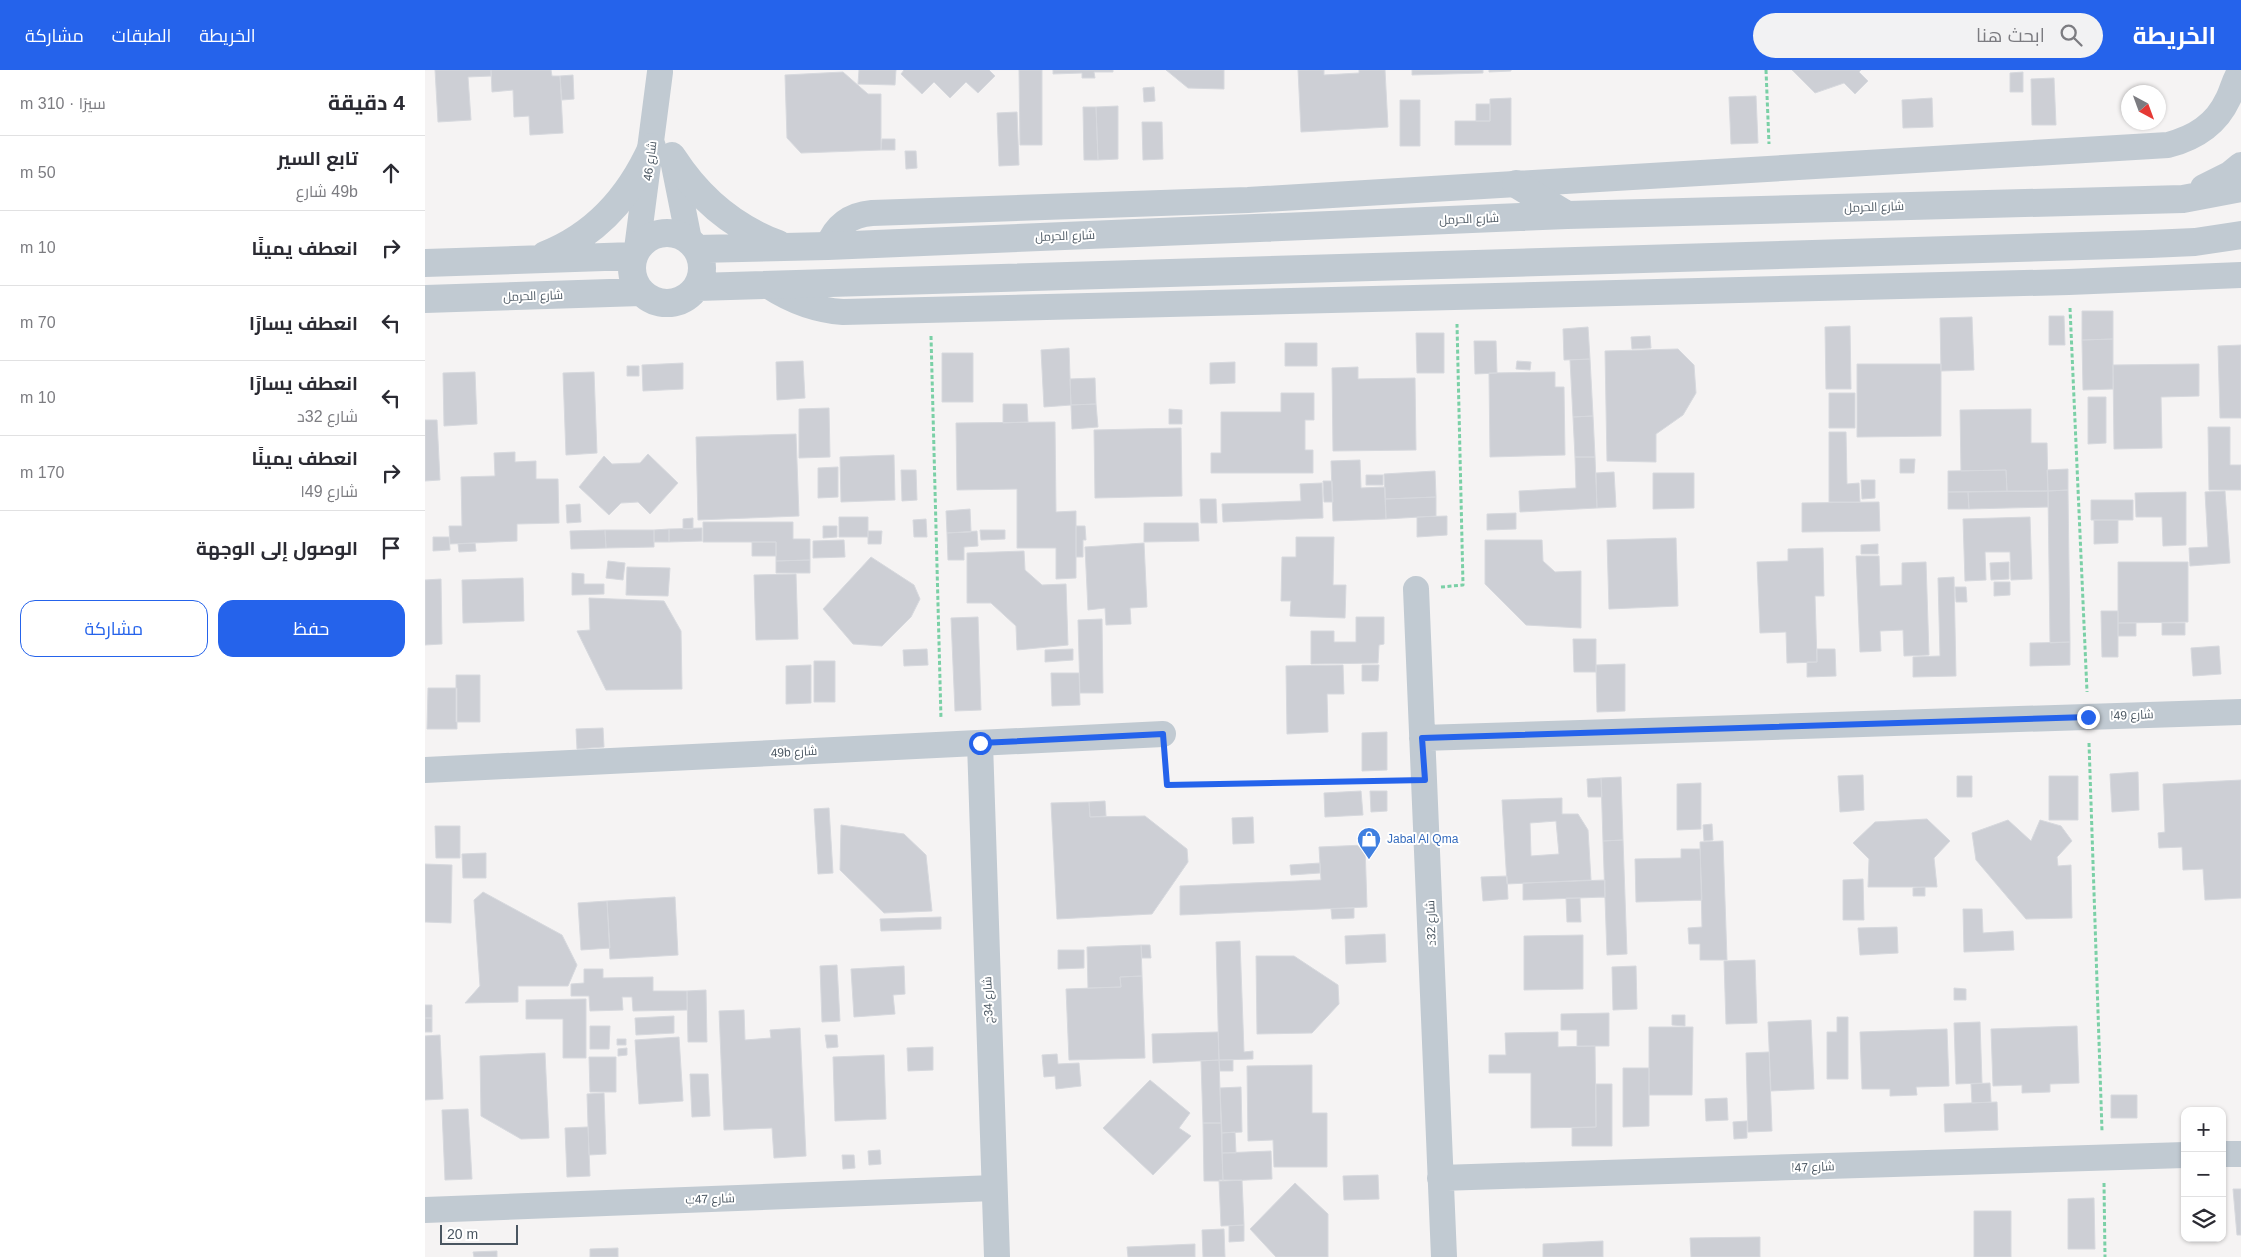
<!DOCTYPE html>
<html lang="ar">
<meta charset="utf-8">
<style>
body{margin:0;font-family:Helvetica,Cairo,sans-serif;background:#f2f2f3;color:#2b2b33;direction:rtl}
.controls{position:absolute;right:15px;bottom:15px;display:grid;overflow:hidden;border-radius:10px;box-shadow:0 1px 4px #0004}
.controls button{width:45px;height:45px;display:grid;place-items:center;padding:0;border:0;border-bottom:1px solid #e1e1e2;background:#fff;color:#2b2b33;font:25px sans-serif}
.compass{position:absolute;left:1696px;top:15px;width:45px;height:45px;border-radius:50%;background:#fff;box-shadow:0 1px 4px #0004;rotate:139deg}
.scale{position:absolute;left:15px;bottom:12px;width:78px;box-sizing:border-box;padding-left:5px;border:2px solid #4a5661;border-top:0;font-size:14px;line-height:18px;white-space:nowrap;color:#4a5661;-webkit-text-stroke:4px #fff;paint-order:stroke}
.stop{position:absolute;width:15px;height:15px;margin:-11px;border:4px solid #2563eb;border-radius:50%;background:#fff}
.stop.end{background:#2563eb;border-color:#fff;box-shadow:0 1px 5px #0008}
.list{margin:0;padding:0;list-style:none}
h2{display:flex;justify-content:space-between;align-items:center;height:65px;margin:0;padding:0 20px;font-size:21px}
h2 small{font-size:16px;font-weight:400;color:#7c7c81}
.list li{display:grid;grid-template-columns:32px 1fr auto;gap:15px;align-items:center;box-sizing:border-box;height:75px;padding:0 20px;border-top:1px solid #e1e1e2}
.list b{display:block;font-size:19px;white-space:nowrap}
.list p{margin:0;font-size:16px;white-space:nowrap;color:#7c7c81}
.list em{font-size:16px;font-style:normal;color:#7c7c81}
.actions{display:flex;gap:10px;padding:15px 20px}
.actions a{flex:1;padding:11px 0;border:1px solid #2563eb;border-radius:15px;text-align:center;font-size:18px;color:#2563eb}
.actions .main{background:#2563eb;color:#fff}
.icon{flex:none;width:28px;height:28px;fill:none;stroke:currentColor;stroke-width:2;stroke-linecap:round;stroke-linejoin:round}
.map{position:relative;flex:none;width:1816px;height:1187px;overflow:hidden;direction:ltr}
header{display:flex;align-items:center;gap:30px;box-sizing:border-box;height:70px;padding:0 25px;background:#2563eb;color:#fff}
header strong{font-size:24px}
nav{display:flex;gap:28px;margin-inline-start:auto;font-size:18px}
.search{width:350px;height:45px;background:#f2f2f3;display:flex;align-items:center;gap:12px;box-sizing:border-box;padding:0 18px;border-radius:28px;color:#7c7c81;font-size:19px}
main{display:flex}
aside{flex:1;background:#fff}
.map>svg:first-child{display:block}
</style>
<header>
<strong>الخريطة</strong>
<div class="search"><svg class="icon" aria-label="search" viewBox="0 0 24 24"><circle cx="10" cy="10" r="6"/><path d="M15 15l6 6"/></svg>ابحث هنا</div>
<nav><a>الخريطة</a><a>الطبقات</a><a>مشاركة</a></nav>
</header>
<main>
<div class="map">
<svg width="1816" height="1187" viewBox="0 0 1816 1187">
<rect width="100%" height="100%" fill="#f5f3f3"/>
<path fill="#cdcfd5" stroke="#d7d9de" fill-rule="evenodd" d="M10 0H66V6L43 7 46 50 13 52Z
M66 0H126L127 6H135L138 63 105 65 104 46 89 47 88 20 67 22Z
M434 0H471L470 15 433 14Z
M479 0H564L570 6 553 23 541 12 525 28 509 12 497 24 476 4Z
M594 0H617V75H595Z
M628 0H688V2H669L670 8H657V3L628 4Z
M741 0H799V19L763 18Z
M873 0H899V5L934 3V0H960L963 57 876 62Z
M987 0H1058V3L987 5Z
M1064 0H1086V1L1064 2Z
M1367 0H1436L1434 2 1443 11 1430 24 1419 13 1390 23Z
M418 2 443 24H456V80L376 83 362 68 360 5Z
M1598 2V22H1585V3Z
M148 5 149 29 137 30 135 6Z
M1629 8 1631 55H1607L1606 9Z
M729 17 730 31 719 32 718 18Z
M1331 26 1333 73 1306 74 1304 27Z
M1086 28V75H1030V51H1065V29Z
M1507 28 1508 57 1478 58 1477 30Z
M975 30H995V76H975Z
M1051 34H1065V51H1051Z
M693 36V89L673 90 671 37Z
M658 37H671L673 90H659Z
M592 42 594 95 574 96 572 43Z
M717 52H737L738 89 718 90Z
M457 69H470V80H456Z
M480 81H491L492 98 481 99Z
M1657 241H1688V269L1657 270Z
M1624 246H1639L1640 275H1624Z
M1547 247 1549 300 1516 301 1515 248Z
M1425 256 1426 319H1401L1400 257Z
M1163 257 1165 289 1139 290 1138 259Z
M991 263H1019V303H992Z
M1225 266 1226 278 1207 279 1206 267Z
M1688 269V319L1658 320 1657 270Z
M1049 271H1071L1072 303 1050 304Z
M860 273H892V296H860Z
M1816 275V348H1795L1793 276Z
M644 278 646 335 619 337 616 280Z
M1253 279 1269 295 1271 323 1258 345 1231 364V392L1182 391 1180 281Z
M517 283H548V332H517Z
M1165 289 1168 346 1148 347 1145 290Z
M378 291 380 328 352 330 351 292Z
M1092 291 1106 292 1105 300 1091 299Z
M810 292V313L785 314V293Z
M258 293V319L218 321 217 295Z
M1432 294H1516V366L1432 367Z
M1774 294V326L1736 327 1737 378 1689 379 1688 295Z
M202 296H214V306H202Z
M933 297V309L990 308 991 380 908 381 907 298Z
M50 302 52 354 19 356 18 303Z
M169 302 172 383 141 385 138 303Z
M1130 302V317H1139L1140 385 1065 387 1064 303Z
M670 308 671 334 646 335 645 309Z
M856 323H889V350H880V380H888V403H786V383H796V342H856Z
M1404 323H1430V358H1404Z
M1663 327H1681V373L1663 374Z
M578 334H602L603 352 578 353Z
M671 334 673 357 647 359 646 335Z
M404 338 405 387 374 388V339Z
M744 339 757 340V354H744Z
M1606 339V373H1622L1623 421H1582L1581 400 1536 401 1535 340Z
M1168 346 1170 387H1150L1148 347Z
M0 350H12L15 410 0 411Z
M630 352 631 442 651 441V508L631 509V478H592V419L532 420 531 353Z
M1783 357H1805V395H1816V420H1784Z
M756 358 757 426 670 428 669 360Z
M1404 362H1421L1422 414 1434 413 1435 432H1404Z
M371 364 374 446 273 450 271 367Z
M90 382V392L111 391V409H133L134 453 92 454V471L25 474 24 456H37L36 407 70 406 69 383Z
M223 384 253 413 225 444 213 432 196 433 184 445 154 417 179 386 187 394 215 393Z
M469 385 470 430 416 432 415 387Z
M1150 387H1170L1172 438 1095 442 1094 421 1151 418Z
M1475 389H1490L1489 403H1475Z
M935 390 936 418 960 417 961 449 908 451 906 391Z
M413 397V427L393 428V398Z
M1643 399V420L1623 421 1622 400Z
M476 400H491L492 430 477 431Z
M1581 400 1582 421 1523 422V401Z
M1010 401 1011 427 960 429 959 404Z
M1189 402 1191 437 1172 438 1171 403Z
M1228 403H1269V438L1228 439Z
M941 405H958V415H941Z
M1436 410H1450V428L1437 429Z
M898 411H907L908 432H899Z
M897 413 898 448 798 452 797 434 876 431 875 414Z
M1643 420 1645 572 1625 573 1623 421Z
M1623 421V437L1544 439 1543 422Z
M1800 421 1805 493 1765 496 1764 478 1783 477 1780 422Z
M1523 422H1543L1544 439H1523Z
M1761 422V475L1738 476 1737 447H1711L1710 423Z
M1011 427V446L961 449 960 429Z
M775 429H791L792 453H776Z
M1666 430H1708V450H1666Z
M1454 432 1455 461 1377 462V433Z
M155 434 156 452 142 453 141 435Z
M545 439 546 462 522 463 521 441Z
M1091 443V459L1062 460V444Z
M1022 446V465L992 467V447Z
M414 447H443V467H414Z
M1605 447 1607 509 1586 510 1585 482H1560L1561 510 1540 511 1538 449Z
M268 448V459H258V449Z
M501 449 502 467H489L488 450Z
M1669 450H1693V473L1669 474Z
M278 452H368V469H385V490L351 491V472H278Z
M719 453H773L774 471 719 472Z
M398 456H412V467L398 468Z
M651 456H660L661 470H658V487H651Z
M277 458V471L244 472V459Z
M244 459V472H229V460Z
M180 460 181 478 146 479 145 461Z
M180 460H229V477L181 478Z
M555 460H580V469L556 470Z
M443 461H457L456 474H443Z
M552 461 553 476 539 477V490H523L522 463Z
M8 467H24L25 480 8 481Z
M871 467H909L908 515H921L920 548 865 546 866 531H856L857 487H871Z
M1251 468 1253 536 1184 539 1182 470Z
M419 470 420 487 388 488V471Z
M1060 470H1117L1118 491 1130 502 1156 501V558L1101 555 1060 514Z
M327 472H351V486H327Z
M50 473 51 481 34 482 33 474Z
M719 473 722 537 705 538 706 554 681 555 680 538 663 540 660 477Z
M1453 474V484H1436V475Z
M1398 478 1399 526H1390L1392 592 1362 593 1361 562 1335 563 1332 492 1363 491V479Z
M599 481 600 500 617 515 641 514 643 575 592 580 591 556 566 533H542V483Z
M1431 486H1454L1455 516 1477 515V493L1501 492 1504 585 1479 586 1478 560 1455 561 1456 581 1435 582Z
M446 487 489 515 495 529 486 547 457 576 428 574 398 539Z
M385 490V503H351V491Z
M183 491 200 493 198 510 181 508Z
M1584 492V509L1566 510 1565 493Z
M1693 492H1763V552L1693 553Z
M202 497 245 498 243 526 201 525Z
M147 503 159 504V514H179V524L147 525Z
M371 504 373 569 331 570 329 505Z
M1529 507 1531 606 1488 607V587L1515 586 1513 508Z
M98 508 99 551 38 553 37 510Z
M16 509 17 574 0 575V510Z
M1569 512H1585V525L1569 526Z
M1530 517H1541L1542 532H1531Z
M164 528 239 531 256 561 257 619 181 620 152 561 165 560Z
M1676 541H1693V587H1677Z
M553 547 556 640 530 641 526 548Z
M931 547H959V574L954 575 953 593 886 594V561H909V572H931Z
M677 549 678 623H655L653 550Z
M1693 553H1711V566H1693Z
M1737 553H1760V565H1737Z
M1148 569H1171V602H1149Z
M1645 572V595L1605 596V573Z
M1794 576 1796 604 1768 606 1766 578Z
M502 579 503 595 479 596 478 580Z
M648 579V590L620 592V580Z
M1392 579H1410L1411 606 1382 607V592H1392Z
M389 591H410V632H389Z
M1200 594V641L1172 642 1171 595Z
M386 595V633L361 634V596Z
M918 595 919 624H902L903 662 862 664 861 596Z
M937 595H954L953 611H937Z
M626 603H654L655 635 627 636Z
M31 605H55V652H31Z
M3 618H32V659H2Z
M178 658 179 677 152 679 151 659Z
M962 662V700L937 701V663Z
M1713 702 1714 740 1687 742 1685 704Z
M1438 705 1439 740 1415 742 1413 706Z
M1532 706H1547V727H1532Z
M1624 706H1653V750H1624Z
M1196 707 1198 770 1178 771 1176 708Z
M1176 708 1177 727H1163L1162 709Z
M1816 710V828L1780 830 1778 799 1758 800 1757 777 1734 778 1733 763 1740 762 1738 714Z
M1276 713V759L1252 760V714Z
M936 721 938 745 900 747 899 723Z
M945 721H962V741L946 742Z
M1137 728V744H1153L1163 760 1166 810 1082 814 1077 730ZM1131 751 1134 784 1106 786 1105 753Z
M680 731 681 746 665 747 664 732Z
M664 732 665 747 720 746 762 779 763 792 727 844 632 849 626 733Z
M404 738 408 803 393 804 389 739Z
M828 747 829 773 808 774 807 748Z
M1502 749 1525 771 1509 788 1512 817H1443L1444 789 1428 773 1450 752Z
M1583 750 1606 771 1615 750 1636 756 1647 771 1632 787 1633 796 1646 795 1647 848 1601 849 1551 790 1547 763Z
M1287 754 1288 770 1279 771 1278 755Z
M416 755 479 764 501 785 507 841 459 843 415 800Z
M10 756H35V788H11Z
M1198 770 1202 884 1182 885 1178 771Z
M1298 771 1302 890H1275V874H1264L1263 858 1277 857 1275 772Z
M940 775 942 837 755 845V816L896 810 894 777Z
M1256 779H1275L1277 830 1211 832 1210 789 1256 788Z
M61 783V808H38L37 784Z
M895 793V803L866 805 865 795Z
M0 794 27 795 26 853 0 852Z
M1082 806 1083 829 1058 831 1056 807Z
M1438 809 1439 850H1418V810Z
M1180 810V827L1098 830V813Z
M1500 817V826H1488V818Z
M58 822 137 865 152 895 143 916H93V932L40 933 55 916 49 830Z
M250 827 253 885 185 889 182 831Z
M1141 828H1155L1156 852H1142Z
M182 831 185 878 156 880 153 833Z
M929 838V848L907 849 906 839Z
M1538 839H1557L1558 863 1588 861 1589 880 1539 882Z
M516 847V859L456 861 455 849Z
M1472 857 1473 883 1435 885 1433 858Z
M960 864 961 892 921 894 920 866Z
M1158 865V919L1099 920V866Z
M815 871 819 982 828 981V989L794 990 791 872Z
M716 875 717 906 695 907 696 917 663 918 662 877Z
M716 875H725L726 888H717Z
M633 880H659V898L633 899Z
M831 886H869L913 915 914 934 887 963 832 964Z
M1330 890 1332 953 1301 954 1299 891Z
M412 895 415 951 397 952 395 896Z
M479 896 480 924 468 925 470 944 429 947 426 899Z
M1211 896 1212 939 1188 940 1187 897Z
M159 899H178V908L228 907V921H262V940L208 941 207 927H197L198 940 165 941 164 926H146V914L159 913Z
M717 906 720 988 644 990 641 919 696 917 695 907Z
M1529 918 1541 919V930H1529Z
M281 920 282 972H263L262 921Z
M161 929V988H138V949H101V930Z
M0 935H7V948H0Z
M319 940 320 970 346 968 345 960 375 958 381 1086 349 1088 347 1058 299 1060 294 941Z
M1184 943V976H1152V960H1136V944Z
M1247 945H1260V956L1247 955Z
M249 946V963L211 965 210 948Z
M1412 947H1423V1009H1402V962H1412Z
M0 948H7V962H0Z
M1386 950 1389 1019 1346 1021 1343 952Z
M1555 952 1557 1013 1531 1014 1529 953Z
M165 956H185L184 979H165Z
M1652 956 1654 1013 1625 1014V1022L1597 1023V1015L1568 1016 1566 959Z
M1224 957H1268L1267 1025H1224Z
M1522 959 1524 1016 1491 1017 1492 1025 1465 1026V1019H1437L1435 962Z
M793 962 794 990 728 993 727 964Z
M1133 962V977L1170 976 1171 1057 1106 1058V1003H1064V985H1081L1080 963Z
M15 965 18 1029 0 1030V966Z
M400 965H412L413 977 402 978Z
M254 967 258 1031 214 1034 210 970Z
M192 969H201V975H192Z
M508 977V1000L483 1001 482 978Z
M202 978V985L193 986V979Z
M1344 982 1347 1061 1323 1062 1321 983Z
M120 983 124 1068 96 1069 56 1046 55 986Z
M632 984 633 994 654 993 656 1016 631 1019 630 1006 619 1007 617 985Z
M459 985 461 1049 410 1051 408 987Z
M164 987H191V1022H165Z
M794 990 796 1053H778L776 991Z
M794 990H808V1001H795Z
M887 995V1043H902V1097H849L848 1070 823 1071 822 996Z
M1198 998H1224V1056L1198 1057Z
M265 1004H283L285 1046 267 1047Z
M725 1010 765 1043 754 1058 766 1066 728 1105 678 1058Z
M1565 1013 1566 1032 1547 1033 1546 1014Z
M1171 1014H1187V1076H1147V1058L1171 1057Z
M816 1017 817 1062 797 1063 795 1018Z
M179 1023 181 1084 164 1085 162 1024Z
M1686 1025H1712V1048H1686Z
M1302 1028 1303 1050 1281 1051 1280 1029Z
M1572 1032 1573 1060 1520 1062 1519 1034Z
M43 1039 47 1109 20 1110 17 1040Z
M1322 1051V1068L1309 1069 1308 1052Z
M778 1053H796L798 1111H779Z
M163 1057 165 1106 142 1107 140 1058Z
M810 1062 811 1083H797V1063Z
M455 1080 456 1094 444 1095 443 1081Z
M846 1081 847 1109 798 1111 797 1083Z
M417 1085H429L430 1098 418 1099Z
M953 1105 954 1129 919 1130 918 1106Z
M794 1110H817L819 1155 796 1156Z
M870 1113 903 1144V1187H851L825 1159Z
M1808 1119H1816V1165H1812Z
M1669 1128 1670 1179H1643V1129Z
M1549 1141H1586V1187H1549Z
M819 1155V1171L804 1172V1156Z
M799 1159 800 1187H778L777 1160Z
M1335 1167V1187H1266L1265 1168Z
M1178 1171V1187H1118V1174Z
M770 1174V1187H703L702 1177Z
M193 1178V1187H165V1179Z
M72 1181V1187H49L48 1182Z"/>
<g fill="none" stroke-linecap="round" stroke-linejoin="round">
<path stroke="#7ad0a6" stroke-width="3" stroke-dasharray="4 2.5" stroke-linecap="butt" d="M1341 0 1344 74
M1645 238 1662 622
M506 266 516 649
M1016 517 1038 515 1032 254
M1664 673 1677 1061
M740 689 742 715 975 711
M1679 1113 1680 1187"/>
<path stroke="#c1cad2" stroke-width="26" d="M247 85 264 170
M403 176C411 155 425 145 447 143L823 130 1743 75C1770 68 1791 55 1803 29 1808 19 1809 10 1816 0
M212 179 235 2
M342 215C366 231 389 240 418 242L1644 212 1816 205
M991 519 1019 1187
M997 668 1816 642
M555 673 572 1187
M0 700 738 664
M1797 1084H1816
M1015 1108 1760 1085
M0 1140 569 1118"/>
<path stroke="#c1cad2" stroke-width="28" d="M248 88C274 128 307 157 353 174
M1091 114 1142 145
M1779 118 1805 105 1816 96
M207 198a35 35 0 1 1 70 0a35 35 0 1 1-70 0Z
M272 179 403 176 1142 145 1758 129 1816 118
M120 185C171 165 205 126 227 77
M0 193 209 186
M272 217 1725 174 1770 172 1816 165
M0 229 216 222"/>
</g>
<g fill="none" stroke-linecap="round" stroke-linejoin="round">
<path stroke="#2563eb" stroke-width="6" d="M555 673 738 664 742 715 1000 710 997 668 1663 647"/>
</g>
<defs>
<g id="shop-pin" transform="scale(1.25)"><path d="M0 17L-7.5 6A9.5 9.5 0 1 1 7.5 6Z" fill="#3f7fe0" stroke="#fff"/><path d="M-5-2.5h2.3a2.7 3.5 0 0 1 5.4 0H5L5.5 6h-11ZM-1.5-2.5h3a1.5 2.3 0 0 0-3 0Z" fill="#fff"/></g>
</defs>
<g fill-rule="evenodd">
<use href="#shop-pin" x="944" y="769"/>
</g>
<g text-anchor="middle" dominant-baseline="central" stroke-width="4" stroke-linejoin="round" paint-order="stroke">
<g font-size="12" fill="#4a5661" stroke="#fff">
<text transform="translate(225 91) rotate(-83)">شارع 46</text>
<text transform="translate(1449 137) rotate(-2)">شارع الحرمل</text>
<text transform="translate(1044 149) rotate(-2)">شارع الحرمل</text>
<text transform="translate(640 166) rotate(-2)">شارع الحرمل</text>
<text transform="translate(108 226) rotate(-2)">شارع الحرمل</text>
<text transform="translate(1707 645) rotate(-2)">شارع 49ا</text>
<text transform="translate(369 682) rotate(-3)">49b شارع</text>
<text transform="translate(1006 853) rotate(-92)">شارع 32د</text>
<text transform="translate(563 930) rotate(-92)">شارع 34ج</text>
<text transform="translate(1388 1097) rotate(-2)">شارع 47ا</text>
<text transform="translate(285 1129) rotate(-2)">شارع 47ب</text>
</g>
<g font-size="12" fill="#366cbe" stroke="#fff" text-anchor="start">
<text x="962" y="769">Jabal Al Qma</text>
</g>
</g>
</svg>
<div class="controls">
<button>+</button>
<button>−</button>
<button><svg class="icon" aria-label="layers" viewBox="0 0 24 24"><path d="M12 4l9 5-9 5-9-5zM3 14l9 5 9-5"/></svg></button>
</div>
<svg class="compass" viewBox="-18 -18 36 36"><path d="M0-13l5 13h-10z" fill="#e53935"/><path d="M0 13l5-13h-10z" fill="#7c7c81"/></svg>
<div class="scale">20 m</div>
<div class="stop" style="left:555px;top:673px"></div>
<div class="stop end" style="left:1663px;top:647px"></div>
</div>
<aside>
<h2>4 دقيقة<small>سيرًا · 310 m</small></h2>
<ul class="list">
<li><svg class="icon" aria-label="ahead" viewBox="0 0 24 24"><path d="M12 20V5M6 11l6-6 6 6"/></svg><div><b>تابع السير</b><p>49b شارع</p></div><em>50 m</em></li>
<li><svg class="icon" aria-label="right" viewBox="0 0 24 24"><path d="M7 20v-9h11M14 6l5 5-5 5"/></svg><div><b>انعطف يمينًا</b></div><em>10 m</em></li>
<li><svg class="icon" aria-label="left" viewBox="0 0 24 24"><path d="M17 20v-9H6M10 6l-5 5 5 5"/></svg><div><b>انعطف يسارًا</b></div><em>70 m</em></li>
<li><svg class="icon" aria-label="left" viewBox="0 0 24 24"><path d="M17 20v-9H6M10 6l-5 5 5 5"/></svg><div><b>انعطف يسارًا</b><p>شارع 32د</p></div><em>10 m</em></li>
<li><svg class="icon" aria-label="right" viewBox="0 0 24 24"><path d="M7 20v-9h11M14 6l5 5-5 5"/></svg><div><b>انعطف يمينًا</b><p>شارع 49ا</p></div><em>170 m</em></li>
<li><svg class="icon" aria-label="arrive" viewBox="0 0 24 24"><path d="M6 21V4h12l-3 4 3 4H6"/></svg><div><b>الوصول إلى الوجهة</b></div></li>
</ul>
<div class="actions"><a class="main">حفظ</a><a>مشاركة</a></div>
</aside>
</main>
